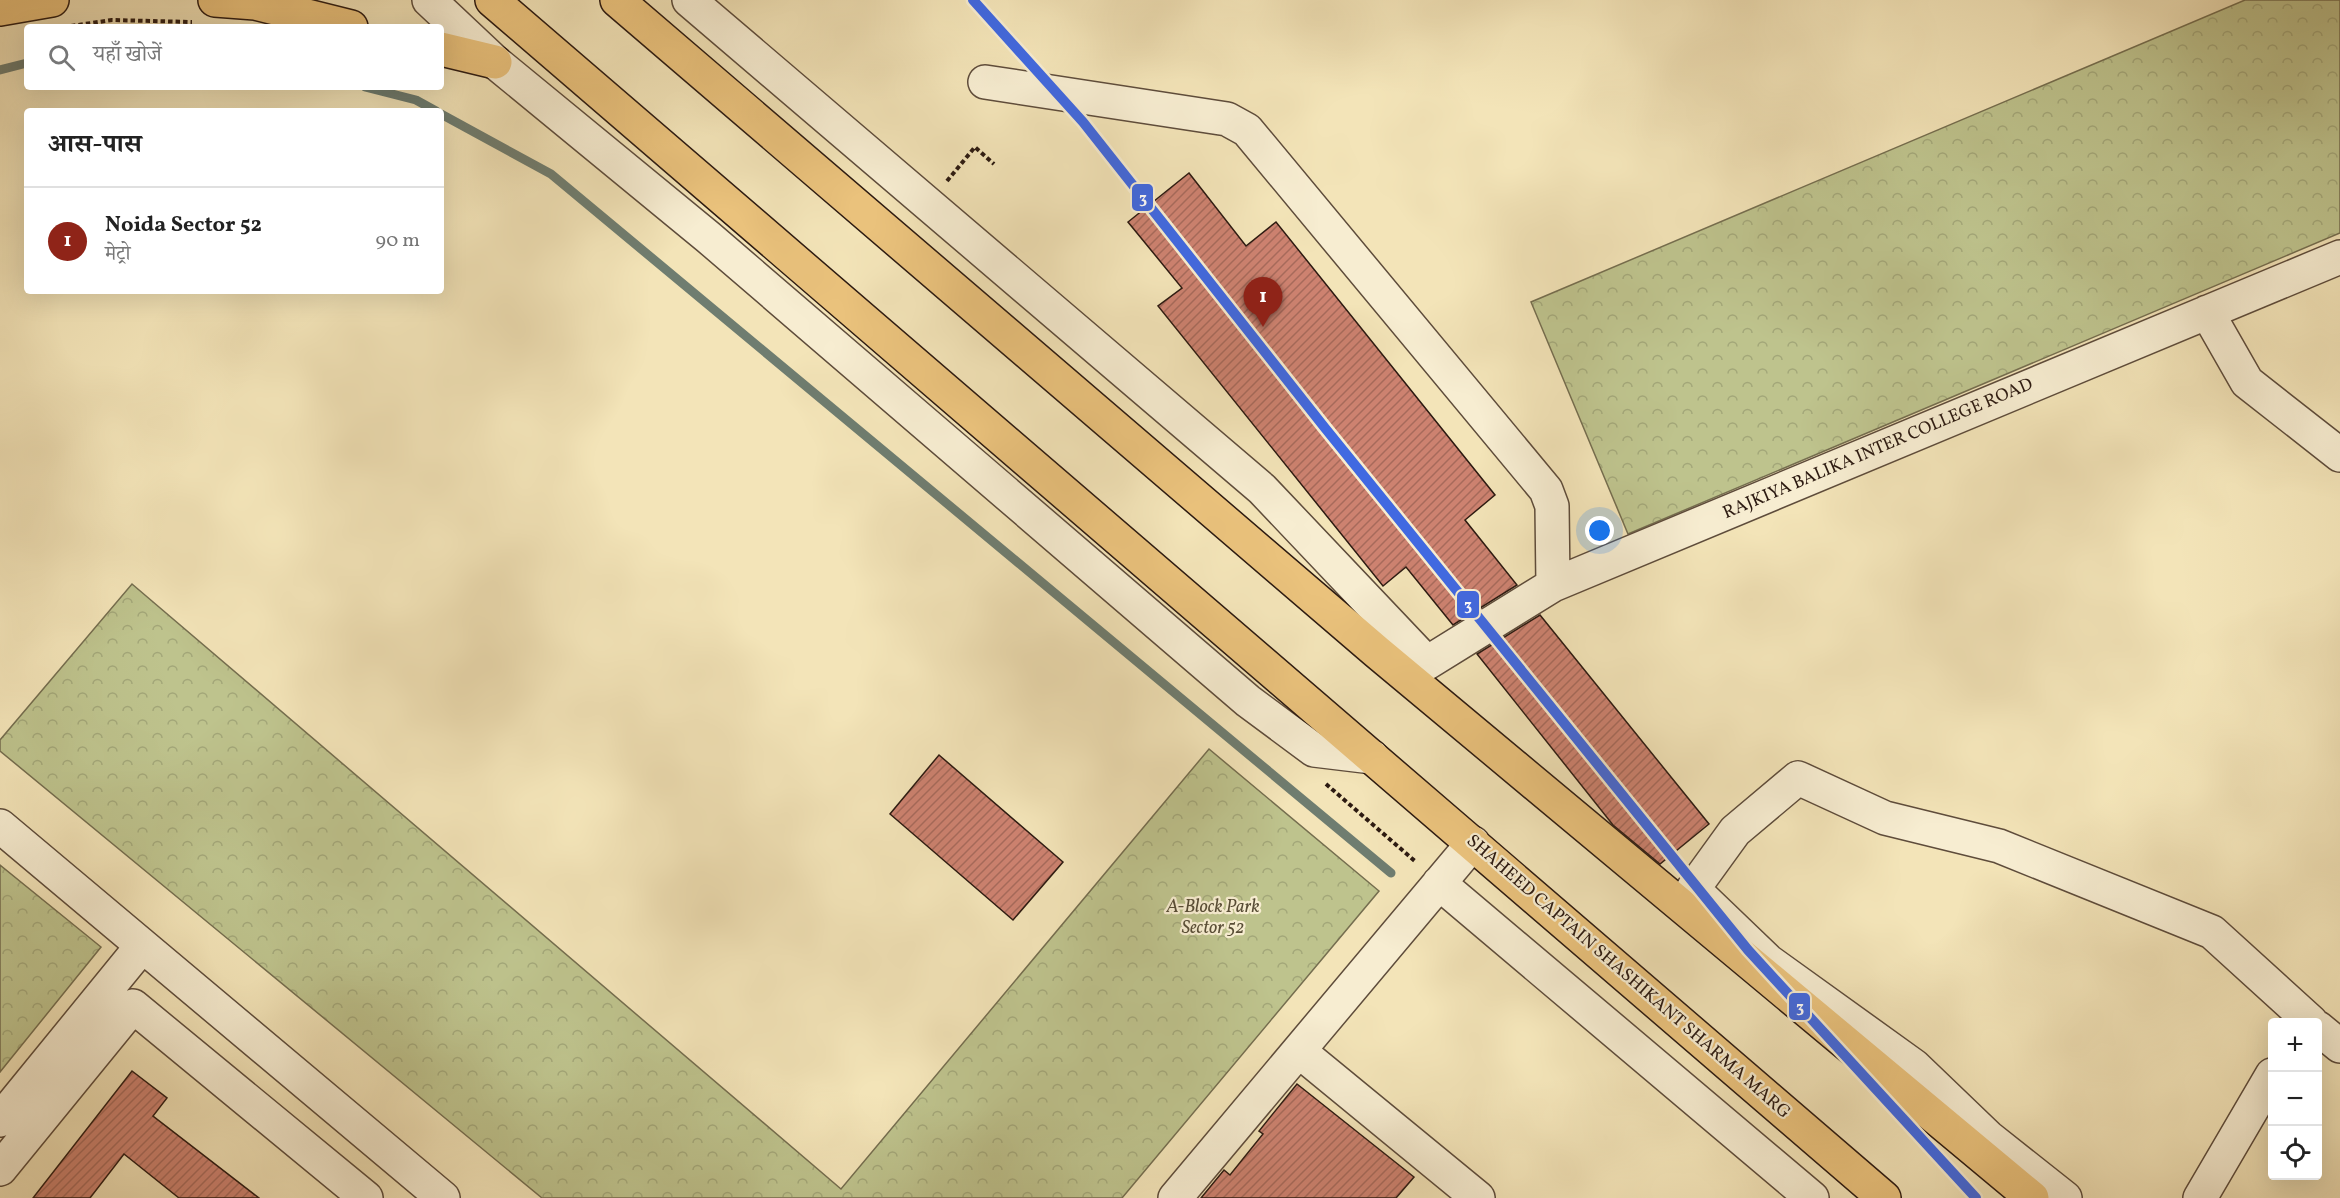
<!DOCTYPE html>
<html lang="hi">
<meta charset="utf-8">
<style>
body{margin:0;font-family:Vollkorn,"Noto Serif Devanagari",serif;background:#f2f2f2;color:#222}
.controls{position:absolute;right:18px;bottom:18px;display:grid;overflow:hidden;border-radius:6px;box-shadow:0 6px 24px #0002}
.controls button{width:54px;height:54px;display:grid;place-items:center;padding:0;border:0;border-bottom:2px solid #e0e0e0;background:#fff;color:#222;font:30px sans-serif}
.you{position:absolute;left:1600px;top:531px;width:21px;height:21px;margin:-15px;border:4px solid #fff;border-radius:50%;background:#1a73e8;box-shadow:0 0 0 9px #1a73e833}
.badge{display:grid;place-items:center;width:39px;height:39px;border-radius:50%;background:#8f2418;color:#fff;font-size:20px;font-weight:700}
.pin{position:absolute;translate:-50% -50px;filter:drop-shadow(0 2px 3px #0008)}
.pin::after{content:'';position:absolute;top:32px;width:21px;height:18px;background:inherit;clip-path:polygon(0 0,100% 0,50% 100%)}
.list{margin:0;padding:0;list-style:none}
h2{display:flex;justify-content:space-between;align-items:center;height:78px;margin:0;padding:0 24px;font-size:26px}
h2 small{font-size:20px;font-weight:400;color:#767676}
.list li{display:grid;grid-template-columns:39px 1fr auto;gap:18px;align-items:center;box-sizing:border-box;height:108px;padding:0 24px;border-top:2px solid #e0e0e0}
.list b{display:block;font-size:22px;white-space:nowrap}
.list p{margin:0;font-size:20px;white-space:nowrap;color:#767676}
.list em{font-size:20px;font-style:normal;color:#767676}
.icon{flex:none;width:33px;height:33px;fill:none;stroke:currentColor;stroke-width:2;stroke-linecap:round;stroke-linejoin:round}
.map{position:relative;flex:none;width:2340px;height:1198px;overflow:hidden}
.search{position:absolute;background:#fff;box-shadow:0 6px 24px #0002;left:24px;top:24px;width:420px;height:66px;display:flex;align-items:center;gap:15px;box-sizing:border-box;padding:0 21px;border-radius:6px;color:#767676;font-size:22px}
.panel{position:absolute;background:#fff;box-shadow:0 6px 24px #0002;left:24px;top:108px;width:420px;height:186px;border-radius:6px}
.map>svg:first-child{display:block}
</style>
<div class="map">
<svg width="2340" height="1198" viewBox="0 0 2340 1198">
<defs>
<pattern id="park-crowns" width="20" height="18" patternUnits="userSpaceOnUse" patternTransform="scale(1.5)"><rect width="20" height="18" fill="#bec38d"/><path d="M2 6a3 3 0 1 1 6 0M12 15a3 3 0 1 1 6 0" fill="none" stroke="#a3a779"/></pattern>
<pattern id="building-hatch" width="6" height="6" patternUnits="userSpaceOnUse" patternTransform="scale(1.5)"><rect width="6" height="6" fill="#cd8270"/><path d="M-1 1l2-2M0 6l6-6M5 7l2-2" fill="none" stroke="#a76a5b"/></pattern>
</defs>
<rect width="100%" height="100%" fill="#f3e4b8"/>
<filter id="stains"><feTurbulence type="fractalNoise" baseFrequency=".00333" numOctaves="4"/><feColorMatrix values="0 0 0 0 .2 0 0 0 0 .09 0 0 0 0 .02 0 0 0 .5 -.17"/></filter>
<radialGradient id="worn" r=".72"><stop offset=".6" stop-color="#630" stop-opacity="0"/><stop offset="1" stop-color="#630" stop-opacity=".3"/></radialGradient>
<path fill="url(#park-crowns)" stroke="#756e4f" stroke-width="1.5" d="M2245 0H2340V233L1628 534 1531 302Z
M132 584 841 1189 1209 749 1379 891 1122 1198H542L0 751V740Z
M0 865 101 947 0 1072Z"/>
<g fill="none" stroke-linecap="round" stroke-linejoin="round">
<path stroke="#6f7d70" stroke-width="9" d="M0 70 27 63
M365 87 416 100 436 111
M441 114 551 174 1391 873"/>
</g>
<path fill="url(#building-hatch)" stroke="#2c1a11" stroke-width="1.5" d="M1189 173 1246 246 1276 222 1495 495 1465 520 1517 585 1453 625 1406 567 1383 586 1158 306 1182 288 1128 222Z
M1540 615 1709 824 1660 864 1613 825 1477 654Z
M939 755 1063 862 1013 920 890 814Z
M132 1071 167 1098 153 1116 259 1198H179L124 1154 90 1198H33Z
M1297 1084 1414 1177 1396 1198H1201L1224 1170 1230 1175 1263 1134 1259 1131Z"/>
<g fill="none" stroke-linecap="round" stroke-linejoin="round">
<g stroke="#5e4c3b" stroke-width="36">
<path id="minor" d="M429 0 495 62 708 237 1248 701 1314 750 1372 757
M689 0 1262 489 1427 663
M985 82 1227 119 1247 130 1546 490 1552 506 1553 585
M2207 312 2247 382 2340 455
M1427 663 1553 585 2340 257
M0 826 443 1198
M1439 883 1812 1198
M1693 889 1735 831 1798 778 1885 818 1999 846 2212 932 2311 1022
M1689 910 1693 889 1768 961 1914 1066 1988 1137 2065 1198
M2318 1028 2340 1046
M1299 1051 1478 1198
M0 1120 142 946
M0 1169 133 1006 366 1198
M1175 1198 1473 843
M2200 1198 2272 1075"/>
</g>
<g stroke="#2c1a11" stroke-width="36">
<path id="major" d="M215 0 255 3 351 27
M492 0 1884 1198
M617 0 1377 652 2032 1198
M0 9 52 0
M441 49 495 62"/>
</g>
<path stroke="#2c1a11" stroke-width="4" stroke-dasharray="4.5 3" stroke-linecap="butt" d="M71 26 112 20 192 22
M947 181 975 147 994 164
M1326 784 1416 862"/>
<use href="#minor" stroke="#f7edd1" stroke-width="33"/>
<use href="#major" stroke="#eac27c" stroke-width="33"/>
<g stroke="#f7edd1" stroke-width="15">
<path id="metro-1" d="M973 0 1083 122 1325 428 1748 950 1976 1198"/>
</g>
<use href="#metro-1" stroke="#4169e1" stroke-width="10"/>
</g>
<g text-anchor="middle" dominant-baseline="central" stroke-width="4.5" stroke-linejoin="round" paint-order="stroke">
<g font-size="18" fill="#2c1a11" stroke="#f7edd1">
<text transform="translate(1878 449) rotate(-23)">RAJKIYA BALIKA INTER COLLEGE ROAD</text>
<text transform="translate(1628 977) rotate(41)">SHAHEED CAPTAIN SHASHIKANT SHARMA MARG</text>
</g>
<g font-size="18" font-style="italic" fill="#584d36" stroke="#f7edd1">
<text x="1213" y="907">A-Block Park<tspan x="1213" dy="21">Sector 52</tspan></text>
</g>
</g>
<g stroke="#f7edd1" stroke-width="2">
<rect x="1131" y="183" width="23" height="29" rx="6" fill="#4169e1"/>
<rect x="1456" y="590" width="24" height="29" rx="6" fill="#4169e1"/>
<rect x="1788" y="992" width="23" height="29" rx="6" fill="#4169e1"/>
</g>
<g font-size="16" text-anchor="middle" font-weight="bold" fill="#fff">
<text x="1143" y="203">3</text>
<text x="1468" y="610">3</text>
<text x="1800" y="1012">3</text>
</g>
<rect width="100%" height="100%" filter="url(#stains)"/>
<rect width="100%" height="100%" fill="url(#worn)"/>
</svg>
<div class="controls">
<button>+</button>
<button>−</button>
<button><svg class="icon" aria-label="locate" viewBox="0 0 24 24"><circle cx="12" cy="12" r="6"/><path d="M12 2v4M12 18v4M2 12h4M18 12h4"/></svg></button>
</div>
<div class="you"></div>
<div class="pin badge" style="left:1263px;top:327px">1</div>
<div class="search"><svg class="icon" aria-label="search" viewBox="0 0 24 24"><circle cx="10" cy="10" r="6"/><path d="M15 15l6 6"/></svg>यहाँ खोजें</div>
<section class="panel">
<h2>आस-पास<small></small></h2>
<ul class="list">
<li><span class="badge">1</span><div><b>Noida Sector 52</b><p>मेट्रो</p></div><em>90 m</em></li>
</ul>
</section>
</div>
